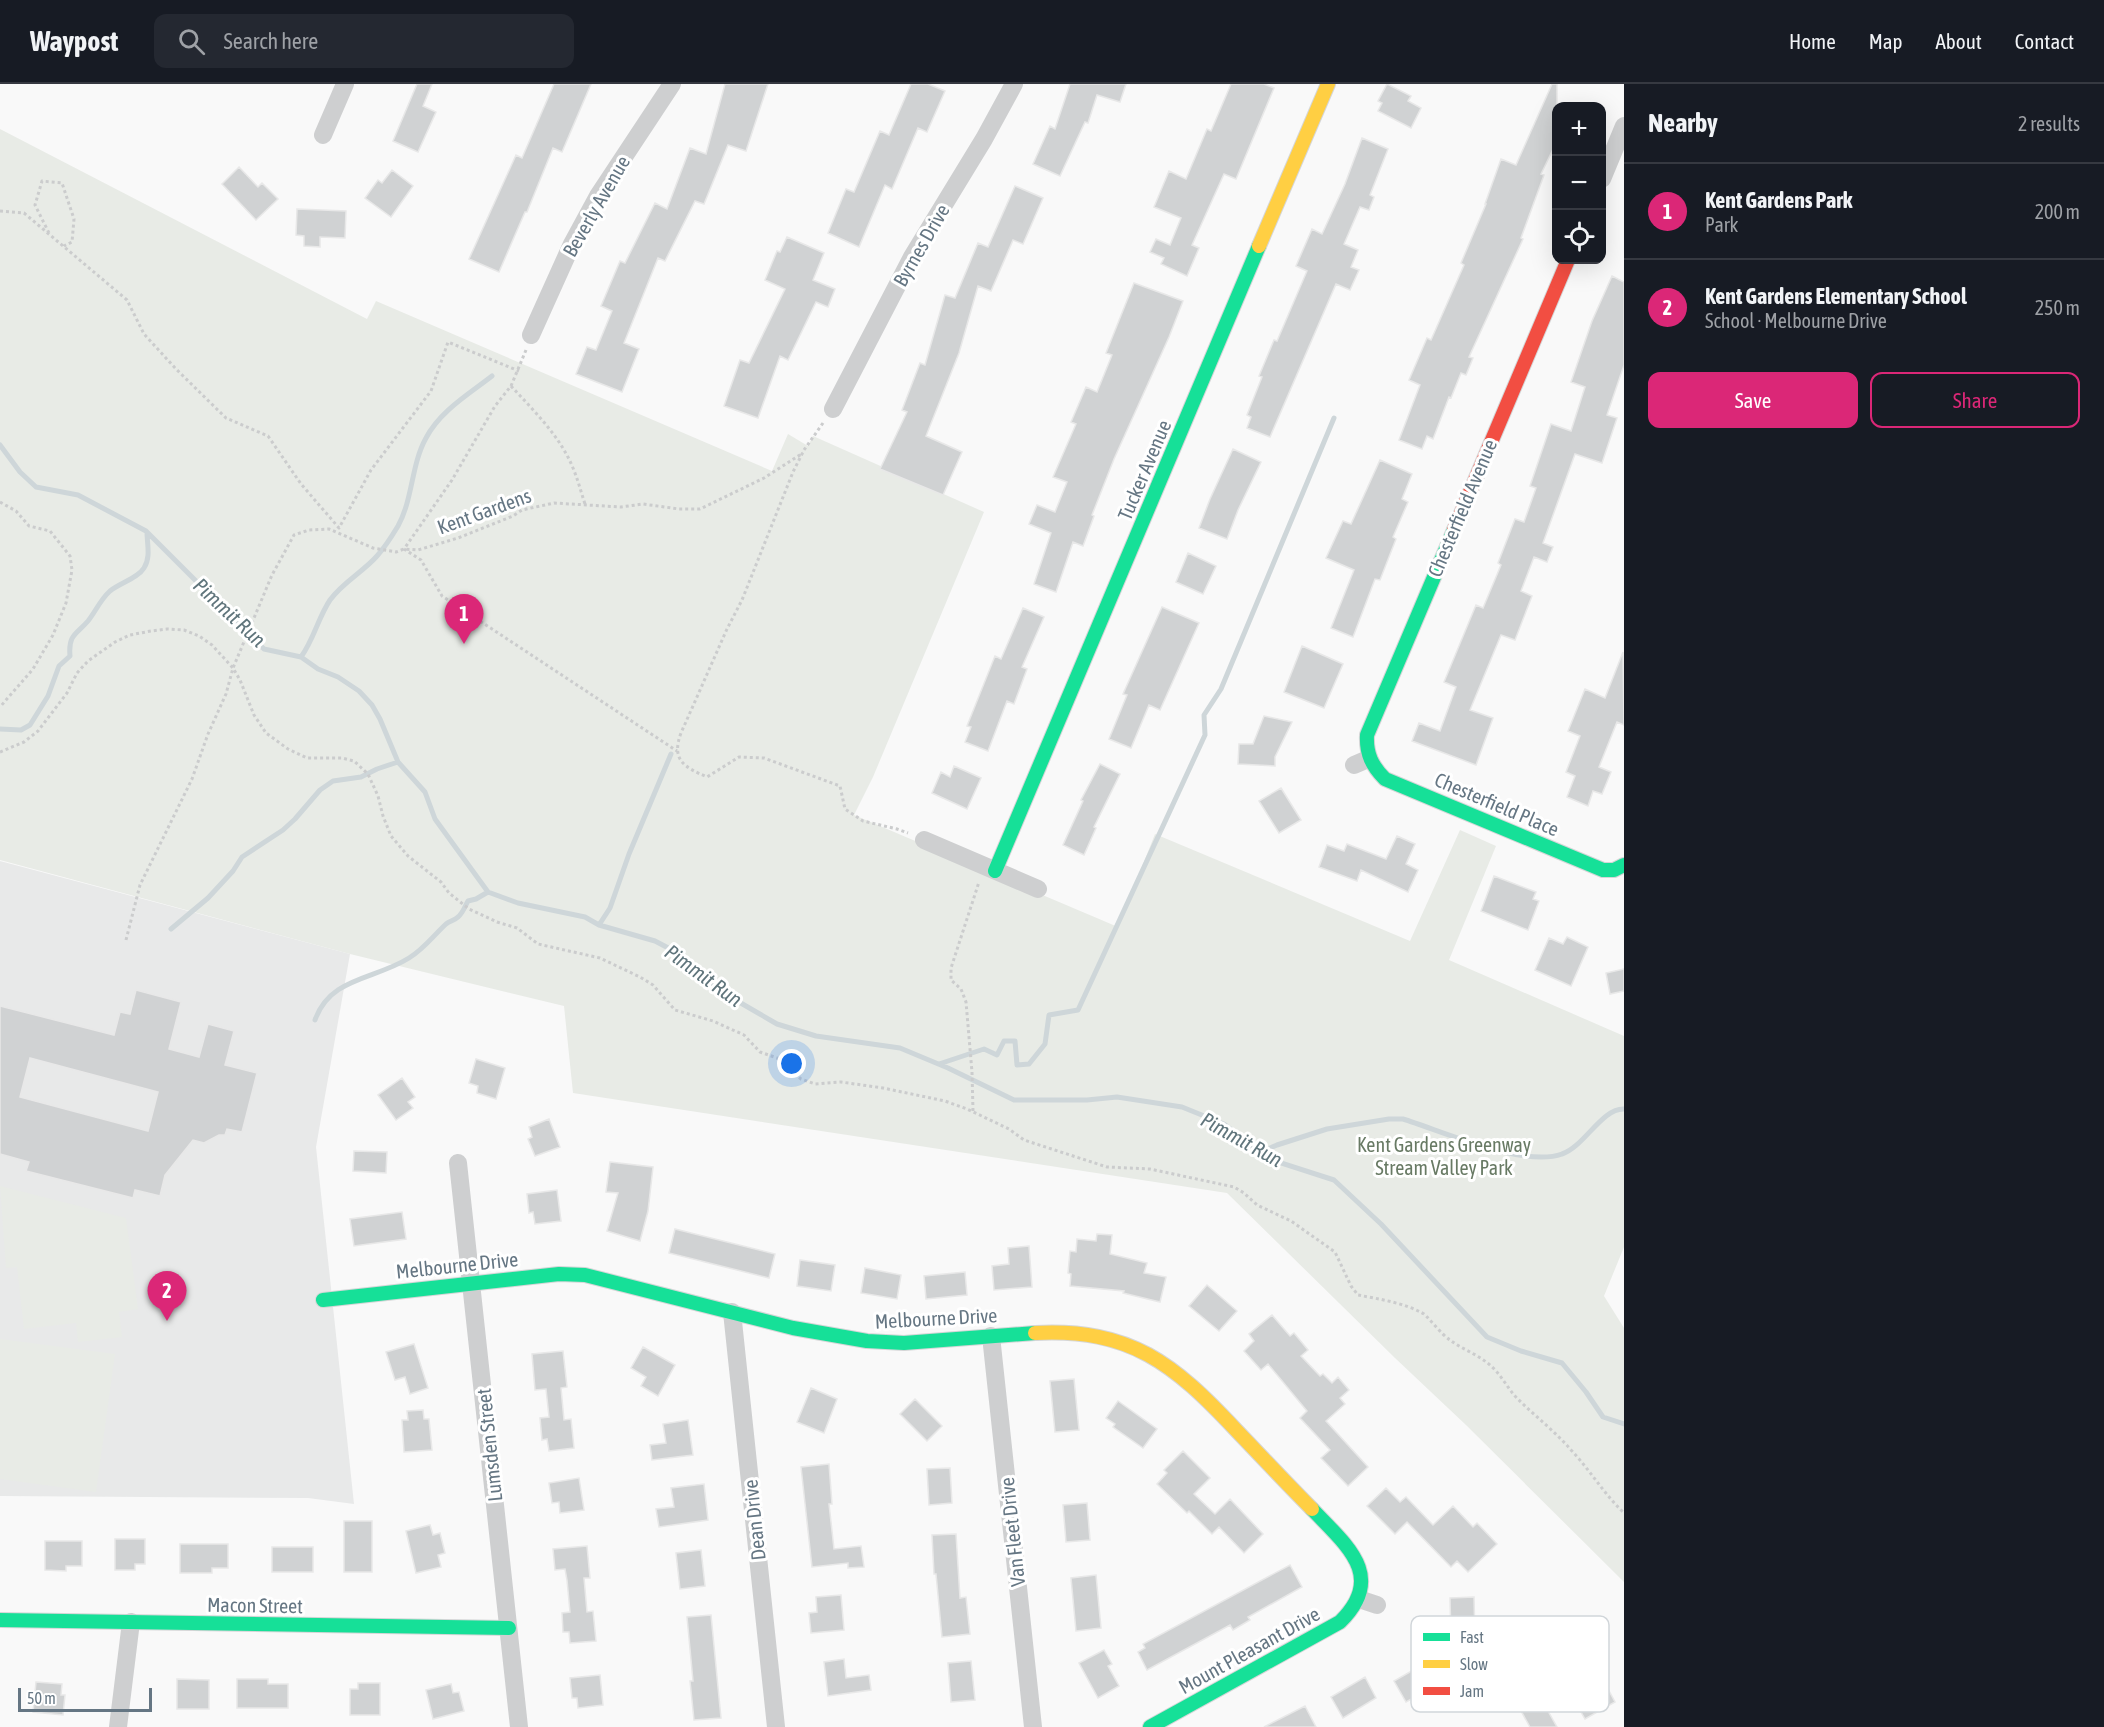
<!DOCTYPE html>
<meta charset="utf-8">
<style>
body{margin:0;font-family:"Asap Condensed",sans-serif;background:#242831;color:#f1f3f6}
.controls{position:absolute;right:18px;top:18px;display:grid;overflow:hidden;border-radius:12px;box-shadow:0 6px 24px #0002}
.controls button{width:54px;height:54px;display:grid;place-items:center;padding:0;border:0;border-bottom:2px solid #363941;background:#171b24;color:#f1f3f6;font:30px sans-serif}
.scale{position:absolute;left:18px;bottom:15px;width:134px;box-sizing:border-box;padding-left:6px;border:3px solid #657683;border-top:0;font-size:16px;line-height:21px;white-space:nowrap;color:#657683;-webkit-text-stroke:4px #fff;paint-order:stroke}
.you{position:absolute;left:792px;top:980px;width:21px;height:21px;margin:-15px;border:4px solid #fff;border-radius:50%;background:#1a73e8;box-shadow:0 0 0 9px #1a73e833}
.badge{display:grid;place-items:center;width:39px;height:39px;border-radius:50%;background:#db2777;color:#fff;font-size:20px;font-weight:700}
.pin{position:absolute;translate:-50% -50px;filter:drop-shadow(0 2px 3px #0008)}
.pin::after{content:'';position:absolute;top:32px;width:21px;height:18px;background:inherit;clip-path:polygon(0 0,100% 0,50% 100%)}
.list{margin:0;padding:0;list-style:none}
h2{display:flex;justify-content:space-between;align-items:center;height:78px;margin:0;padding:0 24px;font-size:26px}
h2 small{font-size:20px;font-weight:400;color:#9ea1a6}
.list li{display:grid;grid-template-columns:39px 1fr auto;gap:18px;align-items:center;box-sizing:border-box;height:96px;padding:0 24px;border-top:2px solid #363941}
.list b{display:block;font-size:22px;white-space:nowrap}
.list p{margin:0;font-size:20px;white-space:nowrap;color:#9ea1a6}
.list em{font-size:20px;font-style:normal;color:#9ea1a6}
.actions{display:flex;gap:12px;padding:18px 24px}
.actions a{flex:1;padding:14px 0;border:2px solid #db2777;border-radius:12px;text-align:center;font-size:21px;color:#db2777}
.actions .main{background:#db2777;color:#fff}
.icon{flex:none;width:33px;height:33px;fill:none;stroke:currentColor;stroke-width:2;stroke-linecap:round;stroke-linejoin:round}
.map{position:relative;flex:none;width:1624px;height:1643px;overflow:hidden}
header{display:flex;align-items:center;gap:36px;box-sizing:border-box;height:84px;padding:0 30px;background:#171b24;border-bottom:2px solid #363941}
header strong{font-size:28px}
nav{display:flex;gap:33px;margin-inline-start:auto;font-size:21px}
.search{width:420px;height:54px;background:#242831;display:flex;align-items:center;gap:15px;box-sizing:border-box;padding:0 21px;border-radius:12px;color:#9ea1a6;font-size:22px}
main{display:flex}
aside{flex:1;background:#171b24}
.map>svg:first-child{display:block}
</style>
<header>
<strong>Waypost</strong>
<div class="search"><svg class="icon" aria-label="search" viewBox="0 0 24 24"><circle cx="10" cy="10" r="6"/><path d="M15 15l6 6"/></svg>Search here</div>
<nav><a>Home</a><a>Map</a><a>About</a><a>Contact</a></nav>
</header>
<main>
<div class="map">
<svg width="1624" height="1643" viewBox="0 0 1624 1643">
<rect width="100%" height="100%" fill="#f9f9f9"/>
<path fill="#e8e9e9" d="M0 777 350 870 316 1063 354 1420 308 1414 0 1412Z"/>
<path fill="#e8ebe6" d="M0 45 367 235 376 217 772 387 788 350 808 362 813 352 984 428 873 693 854 731 1118 843 1155 750 1410 857 1460 746 1496 762 1449 876 1624 952V1163L1604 1212 1624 1244V1498L1466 1341 1395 1274 1227 1109 573 1009 564 922 350 870 0 776Z
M0 1102 126 1134 138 1225 119 1228 122 1253 78 1258 76 1239 24 1245 17 1183 6 1184Z
M0 1255 115 1270 96 1408 0 1395Z"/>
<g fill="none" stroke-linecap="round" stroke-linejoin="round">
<path stroke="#ced6d9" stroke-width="5" d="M0 361 20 388 36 403 78 411 146 447 264 565 301 573 318 585 338 593 359 607 372 621 380 635 398 678 425 708 435 735 488 808 518 819 585 833 599 841 655 857 674 867 720 907 777 940 816 952 900 964 948 984 1014 1016H1087L1117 1013 1182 1023 1224 1040 1269 1075 1334 1096 1381 1140 1487 1253 1521 1267 1562 1279 1586 1308 1603 1333 1624 1340
M301 573C314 555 318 534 330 516 343 498 363 488 377 472 385 463 392 452 398 442 413 415 411 381 426 354 440 327 469 310 492 292
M0 645 21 646 30 641 48 612 59 582 70 572C68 550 77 550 88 537 96 527 100 516 110 507 120 499 138 494 144 484 151 473 147 460 147 448
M599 841 610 824 629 770 671 670
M171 845 208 814 233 787 242 773 283 746 295 735 320 706 333 697 361 693 377 685 398 678
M315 936C330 893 374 896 409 874 424 865 434 851 446 840 450 837 455 836 458 833 463 829 465 822 468 817L476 815 488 808
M939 980 984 965 997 971 1004 957H1015L1017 981 1029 980 1045 960 1049 931 1078 926 1205 651 1204 631 1221 605 1334 334
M1261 1068 1277 1061 1327 1045 1389 1035H1403C1442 1047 1524 1084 1562 1070 1584 1063 1602 1024 1624 1025"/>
</g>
<path fill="#d0d2d3" stroke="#e8e8e8" stroke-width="1.5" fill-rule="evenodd" d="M417 0H432L423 22 436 28 418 68 393 57Z
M554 0H591L562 68 553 64 527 128H525L499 188 469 175 516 71 522 74Z
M725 0H768L746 67 728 61 704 120 695 117 665 177 658 174 624 259 639 265 622 308 576 290 587 263 596 266 612 227 601 222 620 177 625 179 655 119 667 125 690 64 706 70Z
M911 0H928L945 7 927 48 918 44 892 105 885 101 859 163 828 149 846 105 854 108 880 47 889 51Z
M1070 0H1126L1120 18 1097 11 1088 39 1085 38 1060 92 1033 80 1050 42 1055 45Z
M1231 0H1264L1274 4 1236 95 1224 90 1192 161 1199 164 1187 192 1161 180 1164 174 1150 168 1156 155 1170 161 1181 134 1154 123 1169 87 1186 95 1207 45 1211 47Z
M1387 0 1411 12 1408 17 1421 24 1411 44 1378 27 1382 19 1378 17Z
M1552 0H1557V57L1541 90 1544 91 1521 154 1523 155 1469 273 1473 274 1466 291 1461 289 1451 314 1449 313 1433 355 1427 352 1422 365 1399 356 1420 301 1409 296 1427 254 1431 256 1464 181 1461 179 1486 120H1485L1501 75 1516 81Z
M1362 54 1388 65 1370 111 1374 113 1369 126 1360 123 1344 160 1358 166 1351 183 1359 186 1350 206 1336 200 1270 353 1247 344 1251 333 1247 331 1262 293 1259 292 1274 256 1277 257 1307 187 1296 182 1312 145 1322 150 1345 100Z
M239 83 258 103 262 99 278 115 256 136 222 100Z
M392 86 413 102 391 133 365 114 378 96 382 99Z
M1015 102 1043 114 1023 160 1013 156 991 207 978 202 959 269 926 352 962 368 943 411 880 385 907 328 902 326 920 279 925 281 945 211 955 214 978 159 988 163Z
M297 125 346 127 345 154 320 153V163L304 162V152L296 151Z
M787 153 824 169 813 196 835 205 828 223 816 218 788 276 780 272 758 334 724 322 740 276 749 279 785 205 765 196 777 167 780 168Z
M1612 192 1624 198V281L1607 331 1617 334 1602 379 1575 370 1543 459 1553 463 1547 478 1534 473 1521 507 1532 512 1515 556 1501 551 1470 626 1493 634 1476 681 1412 657 1419 639 1440 647 1456 603 1444 598 1476 521 1483 524 1501 481 1498 479 1515 435 1524 438 1536 404 1530 402 1551 340 1571 347 1585 303 1571 298 1592 237Z
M1134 199 1183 217 1169 253 1114 375 1092 431 1094 432 1083 462 1073 458 1056 508 1034 500 1051 449 1029 440 1037 421 1055 428 1067 398 1053 393 1076 340 1071 338 1086 303 1097 308 1112 271 1106 269Z
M1233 365 1261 378 1238 426 1227 455 1199 444 1210 415Z
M1380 376 1412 390 1402 415 1408 418 1393 453 1396 455 1380 496 1375 495 1353 553 1331 544 1354 486 1326 474 1343 437 1351 440Z
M1188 469 1216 482 1203 510 1176 498Z
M1162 523 1199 539 1160 626 1149 621 1131 664 1109 655 1127 611 1123 610Z
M1023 524 1044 533 1022 583 1027 585 1014 620 1007 617 988 667 965 658 971 643 967 642 995 572 1001 575Z
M1302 562 1343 580 1324 624 1284 608Z
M1623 568 1624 641 1617 638 1599 683 1611 688 1602 710 1593 707 1588 722 1567 713 1575 692 1566 688 1580 652 1568 647 1585 605 1605 614Z
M1264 632 1292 638 1275 673V682L1238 680 1239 660H1253Z
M1100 680 1120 690 1094 743 1096 744 1084 771 1063 761 1083 717 1081 716Z
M954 682 981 694 967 725 932 709 941 688 950 693Z
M1281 704 1301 736 1279 749 1259 717Z
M1397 752 1415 760 1406 780 1418 786 1408 808 1361 786 1357 797 1319 783 1327 761 1344 767 1347 760 1386 775Z
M1494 792 1536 808 1533 815 1539 817 1528 846 1481 827Z
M1567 853 1588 863 1571 902 1535 886 1549 854 1563 860Z
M1624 885V907L1610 910 1606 889Z
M136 906 181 918 169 965 199 973 208 940 234 947 225 981 257 989 242 1048 227 1045 225 1051H219L204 1059 193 1056 165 1091 160 1112 135 1106 133 1114 26 1087 29 1078 0 1070V922L114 951 120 928 130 930ZM30 974 158 1008 148 1047 20 1013Z
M476 975 505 984 496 1015 477 1009 478 1002 469 999Z
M402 994 415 1013 408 1018 413 1024 396 1036 378 1011Z
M549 1035 560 1063 535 1072 528 1055 532 1053 529 1043Z
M354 1067 387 1068 386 1089 353 1087Z
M610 1078 653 1083 648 1127 640 1157 607 1147 618 1109 606 1108Z
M557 1106 561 1137 535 1140 533 1128 529 1129 527 1110Z
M402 1128 406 1155 354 1162 350 1135Z
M675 1145 775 1170 769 1194 669 1169Z
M1097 1150 1112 1151 1110 1170 1147 1179 1144 1189 1166 1193 1160 1218 1123 1209 1124 1207 1070 1202 1071 1190 1068 1189 1070 1167 1076 1168 1077 1155 1096 1157Z
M1029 1162 1032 1203 994 1206 992 1182 1009 1180 1008 1164Z
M800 1176 835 1181 831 1207 797 1202Z
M865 1184 901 1191 897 1215 861 1209Z
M965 1188 967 1211 926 1215 924 1192Z
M1207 1201 1237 1227 1219 1247 1189 1222Z
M1272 1231 1290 1252 1294 1249 1308 1266 1301 1272 1320 1292 1323 1290 1332 1299 1338 1293 1349 1306 1340 1314 1345 1320 1326 1337 1368 1383 1348 1402 1321 1374 1330 1366 1300 1334 1307 1327 1268 1280 1261 1286 1244 1267 1254 1257 1249 1250Z
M414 1260 428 1304 410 1310 405 1293 395 1296 386 1268Z
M643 1263 675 1281 658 1312 641 1302 646 1293 631 1284Z
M563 1267 567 1303 561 1304 564 1336 571 1335 574 1364 549 1367 547 1355 542 1356 540 1334 549 1333 546 1305 535 1306 532 1270Z
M1074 1295 1079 1346 1055 1348 1050 1297Z
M811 1304 837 1315 824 1349 797 1338Z
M915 1315 942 1342 927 1357 900 1330Z
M1118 1317 1157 1345 1143 1364 1113 1343 1115 1340 1106 1334Z
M423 1326 424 1335H429L432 1366 404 1368 402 1336H408L407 1327Z
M688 1336 693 1371 652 1376 650 1361 666 1359 663 1340Z
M1183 1367 1210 1394 1194 1410 1215 1430 1230 1415 1263 1450 1244 1469 1219 1443 1212 1450 1189 1427 1187 1429 1157 1400 1167 1389 1164 1386Z
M829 1380 832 1420H829L834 1465 861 1462 864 1483 848 1484V1479L812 1483 801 1383Z
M950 1384 952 1419 929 1421 927 1385Z
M579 1394 584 1426 560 1429 559 1418 552 1419 549 1399Z
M704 1400 708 1436 659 1443 656 1425 674 1423 671 1404Z
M1386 1404 1400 1418 1406 1413 1433 1441 1453 1422 1473 1443 1477 1439 1497 1460 1468 1488 1457 1477 1451 1483 1407 1438 1395 1450 1367 1422Z
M1087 1419 1090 1456 1066 1458 1063 1421Z
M344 1437H372V1488H344Z
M430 1441 433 1451 440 1449 445 1469 438 1471 441 1483 416 1489 406 1447Z
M956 1450 960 1514 966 1513 970 1550 942 1553 936 1490H934L932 1451Z
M115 1455H145V1480H135V1486H115Z
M45 1457H82V1482H66V1487L45 1486Z
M180 1460H228V1484H212V1489H180Z
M587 1462 590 1494H584L587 1528 593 1527 596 1557 570 1559 569 1548H563L562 1529 570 1528 567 1496 565 1485 555 1486 553 1465Z
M272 1463H313V1488H272Z
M701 1466 705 1502 680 1505 676 1469Z
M1290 1481 1302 1503 1248 1533 1250 1536 1233 1546 1230 1541 1147 1586 1138 1568 1145 1564 1143 1560Z
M1096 1491 1101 1544 1076 1547 1071 1494Z
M841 1511 844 1546 811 1549 809 1529 817 1528 816 1513Z
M1474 1513 1475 1555 1451 1556 1450 1514Z
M711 1531 721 1634 694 1636 690 1597H693L687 1533Z
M1104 1566 1112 1580 1108 1582 1119 1602 1098 1614 1079 1579Z
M844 1575 846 1594 869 1591 871 1606 828 1612 824 1578Z
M971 1577 975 1616 951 1618 948 1579Z
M1429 1577 1441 1599 1406 1618 1394 1597Z
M600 1591 603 1621 578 1624 577 1614H572L570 1594Z
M1601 1592 1615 1618 1585 1635 1573 1614 1591 1603 1588 1599Z
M1365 1593 1376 1614 1343 1634 1331 1613Z
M177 1595 209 1596V1625H177Z
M237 1595H268V1600H288V1624H237Z
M36 1598 62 1600 61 1611H65L63 1631 33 1628Z
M358 1599H380V1631H350V1605H358Z
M451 1600 453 1609 459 1608 464 1627 433 1635 426 1606Z
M1537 1606 1548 1627 1557 1643H1530L1516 1618Z
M1305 1622 1316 1643H1264Z"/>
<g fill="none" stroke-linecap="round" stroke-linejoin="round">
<g stroke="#d5d6d7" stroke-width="16">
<path id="fast" d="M1454 446 1367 651C1366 670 1372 682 1385 695L1603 786H1614L1624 781
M995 787 1259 162
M323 1216 559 1190 585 1191 793 1244 867 1257 904 1259 1035 1249
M0 1536 509 1544
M1150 1643 1340 1538C1387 1492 1346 1461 1312 1425"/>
</g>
<g stroke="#d5d6d7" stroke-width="16">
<path id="slow" d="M1259 162 1328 0
M1035 1249C1131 1244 1174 1280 1236 1346 1261 1372 1286 1399 1312 1425"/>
</g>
<g stroke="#d5d6d7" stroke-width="16">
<path id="jam" d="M1454 446 1568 176"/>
</g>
<path stroke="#cbcccd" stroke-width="3" stroke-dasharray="3 3" stroke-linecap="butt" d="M0 127 24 129 127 216 144 250 176 285 226 334 268 352 301 400 339 444 371 386 431 307 448 258 519 287
M49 149 35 121 42 97 62 99 74 135 72 158 64 162
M526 266 511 302 495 322 452 396 404 465 421 476 442 512 677 667
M511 302C534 327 560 352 573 384 578 396 581 408 585 420
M823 339 804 366 793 388 742 516 727 545 681 649C671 676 684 683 707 693L739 673 764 674 840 702 845 725 863 737 897 745 908 749
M0 418 16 427 29 442 50 447 70 472 72 486 66 519 53 551 33 585 0 623
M0 668 24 658 38 647 67 609 77 589 88 577 115 558 130 551 151 547 167 545 184 546 199 552 212 561 233 584 240 596 254 631 266 649 288 665 307 674H342L354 677 368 690 378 712 383 732 391 752 408 772 441 798 449 809 469 825 497 838 517 844 538 860 600 874 640 893 653 901 675 926 713 937 744 951 760 968 777 974 801 995 815 1000 841 998 883 1004 945 1017 967 1025 1009 1045 1024 1056 1107 1083 1150 1085 1234 1103 1244 1109 1257 1121 1291 1137 1335 1168 1351 1202 1358 1211C1379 1215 1405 1219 1424 1230 1430 1235 1441 1250 1450 1256 1463 1266 1480 1271 1492 1283 1501 1291 1507 1303 1515 1312 1533 1331 1554 1346 1571 1366 1590 1386 1604 1410 1624 1429
M126 856 140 801 192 695 208 650 226 610 233 584 272 491 294 451 309 446 329 445 373 464 396 468 404 465 418 466 458 454 513 432 522 426 554 419 621 423 643 420 679 425H700L764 394 803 369
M973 1027 972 988 966 918 961 905 951 896V884L979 798"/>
<path stroke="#cecfd0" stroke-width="18" d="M323 51 345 0
M1602 95 1624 42
M531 251 572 160 598 112 672 0
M833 325 912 173 984 55 1014 0
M1354 681 1368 675
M924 756 1038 805
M458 1079 519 1643
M732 1228 776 1643
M991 1252 1033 1643
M1359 1515 1377 1521
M118 1643 131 1538"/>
<use href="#fast" stroke="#16e098" stroke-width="14"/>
<use href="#slow" stroke="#ffcf43" stroke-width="14"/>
<use href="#jam" stroke="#f24e42" stroke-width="14"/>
</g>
<g text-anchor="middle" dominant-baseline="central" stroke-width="6" stroke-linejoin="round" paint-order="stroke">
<g font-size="20" fill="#657683" stroke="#fff">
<text transform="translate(596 122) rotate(-60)">Beverly Avenue</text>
<text transform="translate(921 161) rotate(-60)">Byrnes Drive</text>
<text transform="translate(1144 386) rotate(-67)">Tucker Avenue</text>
<text transform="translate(1462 424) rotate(-67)">Chesterfield Avenue</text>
<text transform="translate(484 427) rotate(-20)">Kent Gardens</text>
<text transform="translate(1497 720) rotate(23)">Chesterfield Place</text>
<text transform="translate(457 1181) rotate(-6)">Melbourne Drive</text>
<text transform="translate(936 1234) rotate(-3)">Melbourne Drive</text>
<text transform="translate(489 1361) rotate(-96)">Lumsden Street</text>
<text transform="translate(754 1436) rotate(-96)">Dean Drive</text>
<text transform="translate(1012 1448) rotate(-96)">Van Fleet Drive</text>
<text transform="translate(255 1521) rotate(1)">Macon Street</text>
<text transform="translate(1249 1566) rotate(-29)">Mount Pleasant Drive</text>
</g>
<g font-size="20" fill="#687a64" stroke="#fff">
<text x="1444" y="1060">Kent Gardens Greenway<tspan x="1444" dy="23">Stream Valley Park</tspan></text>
</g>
<g font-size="21" font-style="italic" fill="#60757c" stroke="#fff">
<text transform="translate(230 528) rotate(43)">Pimmit Run</text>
<text transform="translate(704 891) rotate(36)">Pimmit Run</text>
<text transform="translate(1242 1055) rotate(29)">Pimmit Run</text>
</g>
</g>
<rect x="1411" y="1532" width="198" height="96" rx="9" fill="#fff" stroke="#d1d6da" stroke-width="1.5"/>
<rect x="1423" y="1549" width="27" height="8" fill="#16e098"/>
<rect x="1423" y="1576" width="27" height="8" fill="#ffcf43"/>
<rect x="1423" y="1603" width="27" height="8" fill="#f24e42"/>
<g font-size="16" fill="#657683">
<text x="1460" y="1559">Fast</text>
<text x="1460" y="1586">Slow</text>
<text x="1460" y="1613">Jam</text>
</g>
</svg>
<div class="controls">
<button>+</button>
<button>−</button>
<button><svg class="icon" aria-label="locate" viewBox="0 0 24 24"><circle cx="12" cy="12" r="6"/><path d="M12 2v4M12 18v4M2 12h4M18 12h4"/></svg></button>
</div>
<div class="scale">50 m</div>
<div class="you"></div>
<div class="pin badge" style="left:464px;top:560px">1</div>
<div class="pin badge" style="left:167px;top:1237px">2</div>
</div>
<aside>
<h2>Nearby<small>2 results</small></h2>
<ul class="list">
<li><span class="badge">1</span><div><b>Kent Gardens Park</b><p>Park</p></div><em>200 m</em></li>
<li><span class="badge">2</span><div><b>Kent Gardens Elementary School</b><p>School · Melbourne Drive</p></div><em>250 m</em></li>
</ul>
<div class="actions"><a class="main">Save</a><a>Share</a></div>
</aside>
</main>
